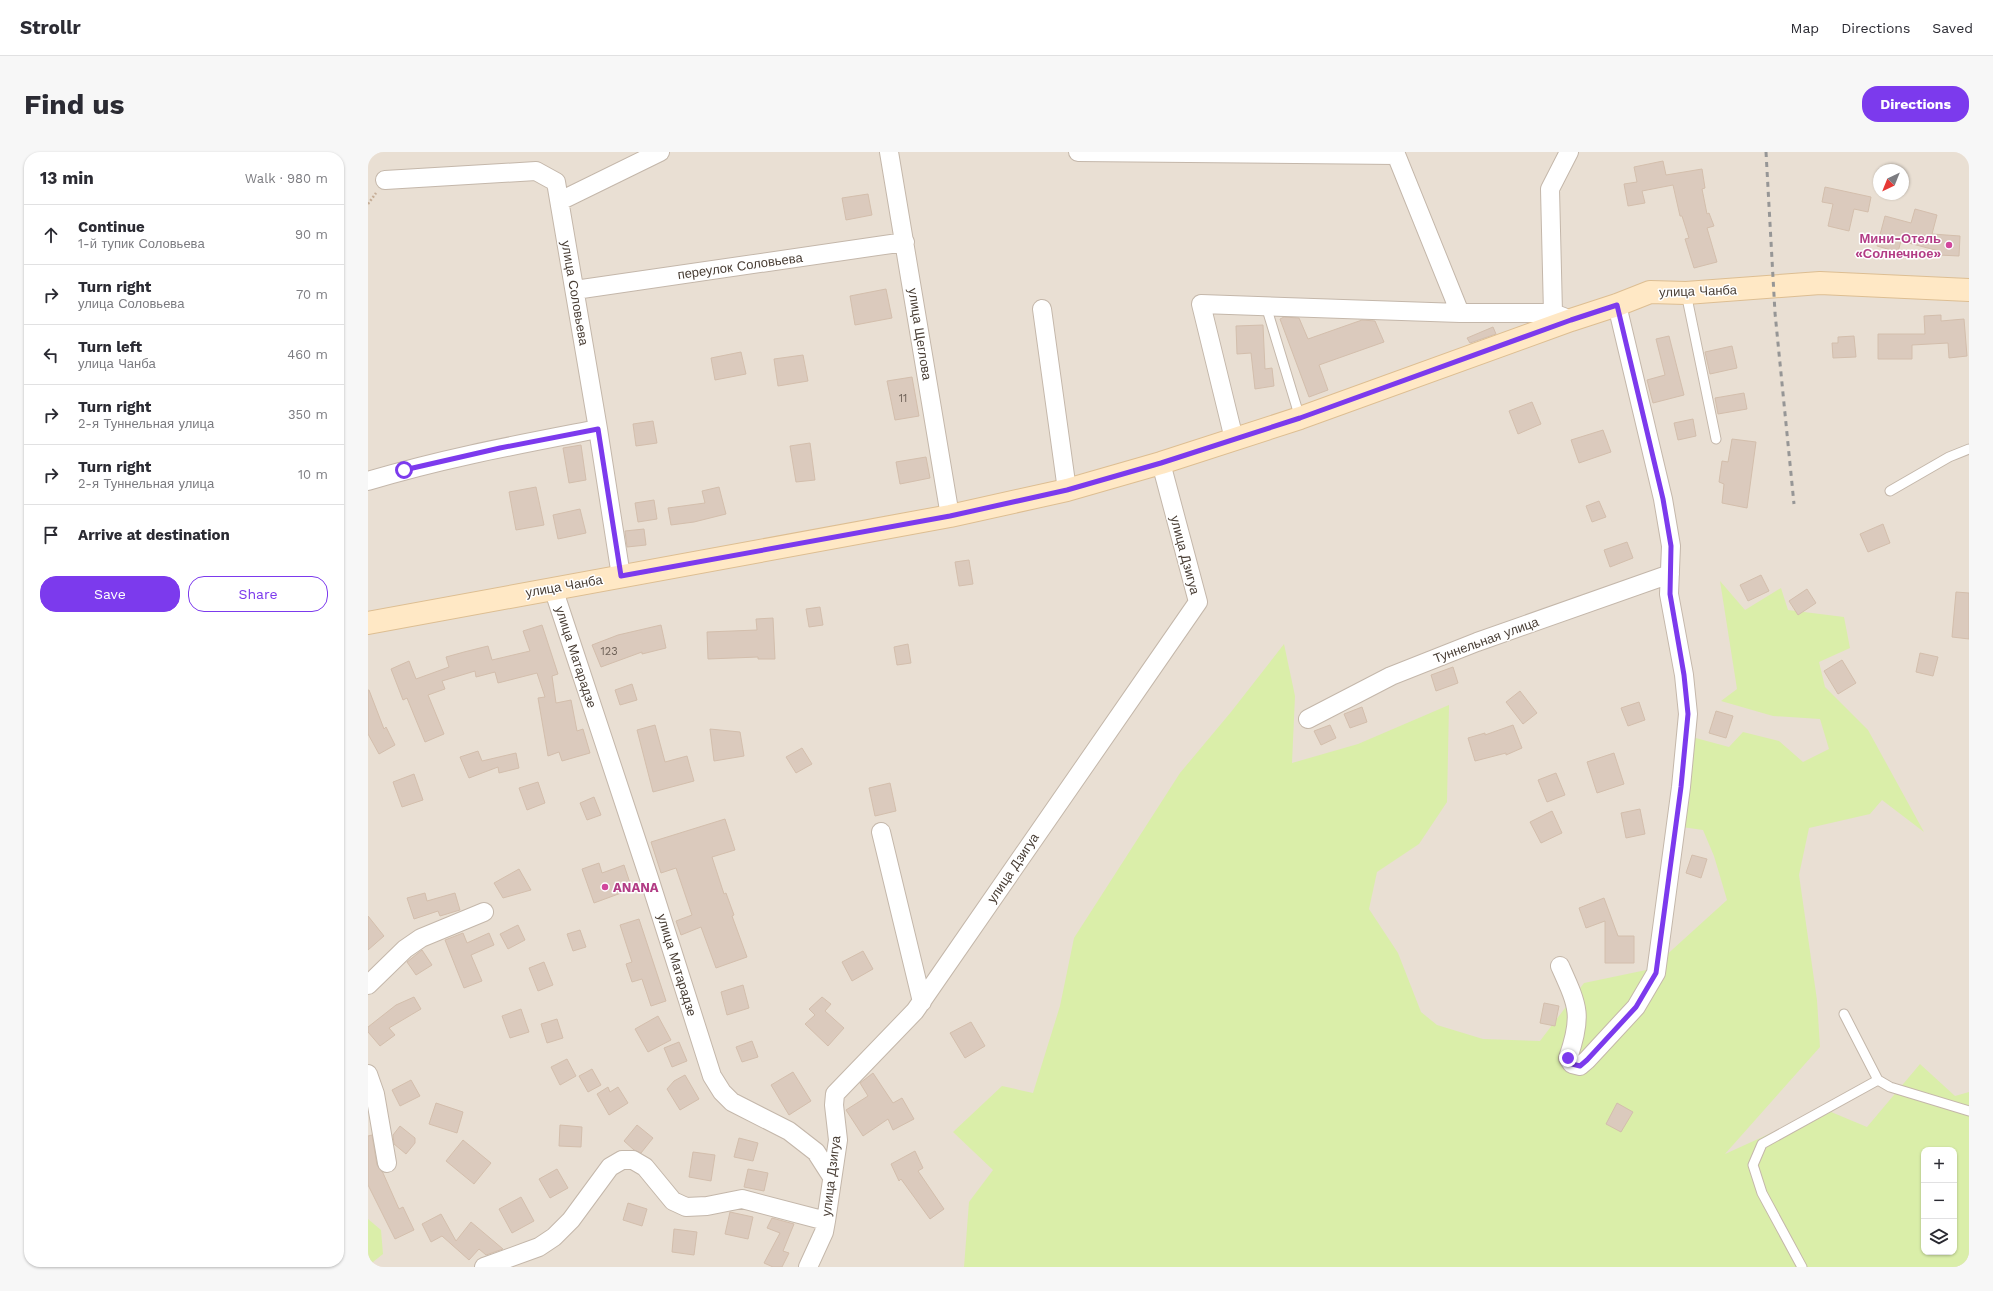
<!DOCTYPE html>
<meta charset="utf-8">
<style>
body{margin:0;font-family:"Work Sans",sans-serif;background:#f7f7f7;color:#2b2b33}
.controls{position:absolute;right:12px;bottom:12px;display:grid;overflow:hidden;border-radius:8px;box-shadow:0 1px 3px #0004}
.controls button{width:36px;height:36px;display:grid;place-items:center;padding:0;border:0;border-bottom:1px solid #e1e1e2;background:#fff;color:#2b2b33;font:20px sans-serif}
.compass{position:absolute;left:1505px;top:12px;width:36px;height:36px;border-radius:50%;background:#fff;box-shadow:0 1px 3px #0004;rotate:223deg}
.stop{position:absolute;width:12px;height:12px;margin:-9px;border:3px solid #7c3aed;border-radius:50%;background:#fff}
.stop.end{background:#7c3aed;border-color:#fff;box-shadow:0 1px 4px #0008}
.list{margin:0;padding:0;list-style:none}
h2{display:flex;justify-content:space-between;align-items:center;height:52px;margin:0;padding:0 16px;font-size:17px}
h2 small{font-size:13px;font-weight:400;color:#7c7c81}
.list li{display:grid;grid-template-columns:26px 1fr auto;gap:12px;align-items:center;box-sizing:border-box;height:60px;padding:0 16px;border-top:1px solid #e1e1e2}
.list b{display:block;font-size:15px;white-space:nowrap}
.list p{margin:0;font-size:13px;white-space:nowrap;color:#7c7c81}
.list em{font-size:13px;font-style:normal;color:#7c7c81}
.actions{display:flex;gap:8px;padding:12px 16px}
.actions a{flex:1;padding:9px 0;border:1px solid #7c3aed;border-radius:16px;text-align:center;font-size:14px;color:#7c3aed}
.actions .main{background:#7c3aed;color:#fff}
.icon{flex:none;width:22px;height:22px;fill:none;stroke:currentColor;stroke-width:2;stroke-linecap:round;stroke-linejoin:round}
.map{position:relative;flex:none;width:1601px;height:1115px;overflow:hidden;border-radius:16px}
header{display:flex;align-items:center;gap:24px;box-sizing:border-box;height:56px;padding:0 20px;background:#fff;border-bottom:1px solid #e1e1e2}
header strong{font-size:19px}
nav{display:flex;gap:22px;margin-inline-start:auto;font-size:14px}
.intro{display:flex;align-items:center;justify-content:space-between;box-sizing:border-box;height:96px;padding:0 24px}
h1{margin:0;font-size:28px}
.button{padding:10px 18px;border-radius:16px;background:#7c3aed;color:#fff;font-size:14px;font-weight:700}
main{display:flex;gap:24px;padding:0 24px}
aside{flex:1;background:#fff;border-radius:16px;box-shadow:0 1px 3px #0004}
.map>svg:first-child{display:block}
</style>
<header>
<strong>Strollr</strong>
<nav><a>Map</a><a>Directions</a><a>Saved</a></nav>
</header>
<div class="intro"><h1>Find us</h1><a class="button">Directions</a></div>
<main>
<aside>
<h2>13 min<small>Walk · 980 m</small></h2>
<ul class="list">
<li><svg class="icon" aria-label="ahead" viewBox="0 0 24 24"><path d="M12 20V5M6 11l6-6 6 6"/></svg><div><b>Continue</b><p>1-й тупик Соловьева</p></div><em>90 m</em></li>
<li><svg class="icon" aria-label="right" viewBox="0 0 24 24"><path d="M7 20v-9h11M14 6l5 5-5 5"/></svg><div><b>Turn right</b><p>улица Соловьева</p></div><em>70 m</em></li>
<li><svg class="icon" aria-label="left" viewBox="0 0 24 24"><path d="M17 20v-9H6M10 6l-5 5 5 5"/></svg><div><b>Turn left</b><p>улица Чанба</p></div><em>460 m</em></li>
<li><svg class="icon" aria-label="right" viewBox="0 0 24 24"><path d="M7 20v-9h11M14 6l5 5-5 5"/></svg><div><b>Turn right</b><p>2-я Туннельная улица</p></div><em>350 m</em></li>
<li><svg class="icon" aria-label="right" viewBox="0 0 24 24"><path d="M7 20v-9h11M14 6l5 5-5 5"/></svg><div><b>Turn right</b><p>2-я Туннельная улица</p></div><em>10 m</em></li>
<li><svg class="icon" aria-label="arrive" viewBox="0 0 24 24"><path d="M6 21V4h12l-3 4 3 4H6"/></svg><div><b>Arrive at destination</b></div></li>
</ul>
<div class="actions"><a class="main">Save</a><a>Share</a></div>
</aside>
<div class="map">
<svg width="1601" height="1115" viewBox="0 0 1601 1115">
<rect width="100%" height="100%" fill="#f5eee6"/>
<path fill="#e9dfd3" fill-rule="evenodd" d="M0 0H1601V1115H0ZM1511 18H1535V42H1511ZM1556 998H1586V1100H1556Z"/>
<path fill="#daeea9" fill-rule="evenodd" d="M1352 429 1377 458 1413 436 1420 458 1476 465 1482 496 1451 510 1457 535 1500 578 1556 680 1514 648 1502 662 1441 676 1431 723 1449 848 1452 895 1357 1002 1456 957 1499 975 1552 912 1587 944 1601 940V1115H596L601 1050 625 1018 585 980 634 934 665 941 692 854 706 786 812 621 863 560 916 492 927 544 924 611 990 592 1081 553 1079 650 1051 692 1009 720 1001 757 1030 801 1053 860 1069 873 1115 887 1172 889 1216 831 1283 817 1359 748 1346 704 1335 678 1314 675 1324 585 1361 595 1375 580 1411 589 1435 610 1461 597 1452 567 1405 564 1353 549 1369 537ZM1556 998H1586V1100H1556Z
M0 1067 13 1078 15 1102 0 1114Z"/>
<path fill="#dbcabd" stroke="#d3beac" d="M1295 9 1298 23 1334 17 1337 36 1334 37 1339 62 1341 61 1346 74 1339 76 1349 110 1326 116 1317 87 1321 86 1314 64H1312L1305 33 1274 39 1277 51 1260 54 1256 32 1269 30 1266 15Z
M1457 35 1503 45 1500 60 1486 57 1481 79 1460 74 1465 52 1454 50Z
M500 42 504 63 478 68 474 46Z
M1547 57 1569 63 1564 82 1592 84 1591 104 1571 103V99L1533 89 1530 100 1509 94 1517 64 1543 71Z
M518 137 524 166 487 173 482 144Z
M1573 163V169L1596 167 1599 204 1581 206 1580 191 1544 193V207H1510V182H1557L1556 164Z
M916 165 931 166 940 187 994 168 1007 169 1016 190 951 213 960 238 941 245 912 167Z
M895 173 897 217 904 216 906 234 887 237 883 201 869 202 868 174Z
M1125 175 1128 182 1102 191 1099 186Z
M1301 184 1316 243 1285 251 1279 228 1297 223 1288 187Z
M1486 184 1488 205 1465 206 1464 191H1470V185Z
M1364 194 1369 216 1342 222 1337 200Z
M373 200 378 222 347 228 343 206Z
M435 203 440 229 410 234 406 207Z
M544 225 551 264 527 268 519 229Z
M1376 241 1379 257 1350 262 1347 246Z
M1164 250 1173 272 1150 282 1141 259Z
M1325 267 1328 284 1310 288 1306 271Z
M285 269 289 291 268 294 265 272Z
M1235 278 1243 300 1211 311 1203 288Z
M1364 287 1388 290 1379 356 1354 351 1356 332 1351 330 1354 309 1360 310Z
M442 291 447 328 428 330 422 294Z
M213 293 218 328 201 331 195 296Z
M558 305 562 326 532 332 528 310Z
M168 335 176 373 148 378 141 340Z
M351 335 358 362 326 370 303 373 300 356 337 351 334 339Z
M286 348 289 367 270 370 267 351Z
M1231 349 1238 365 1224 370 1218 354Z
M212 357 218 381 190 387 185 363Z
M1515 372 1522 391 1500 400 1492 382Z
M276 377 278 393 259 395 257 379Z
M1259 390 1265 406 1242 415 1236 398Z
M601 408 605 432 591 434 587 410Z
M1393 423 1401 439 1380 449 1372 433Z
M1439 437 1448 451 1430 463 1421 449Z
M1588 440 1601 441V487L1584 485Z
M452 455 455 473 441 475 438 457Z
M405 466 407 507H390V505L340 507 339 480 389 478 388 467Z
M174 473 190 522 184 524 188 551 203 548 209 579 215 577 222 601 194 609 191 600 180 604 170 546 177 545 169 521 130 531 127 520 108 525 107 519 74 529 77 537 60 543 76 582 57 590 39 546 35 548 23 517 41 509 48 527 81 515 78 505 96 500 120 494 124 508 162 499 155 479Z
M293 473 298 496 274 502V500L233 515 224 493 250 483Z
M540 492 543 511 529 513 526 495Z
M1552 501 1570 505 1565 524 1548 520Z
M1474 508 1488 531 1470 542 1456 519Z
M1085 515 1090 531 1068 539 1063 523Z
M264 532 269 548 252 553 247 538Z
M0 538H1L16 577 18 575 27 593 11 602 0 582Z
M1152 539 1169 561 1155 572 1138 550Z
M1271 550 1277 568 1260 574 1253 556Z
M994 555 999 570 982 576 976 562Z
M1348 559 1365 564 1358 586 1341 581Z
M287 573 297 610 319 604 326 629 285 640 269 578Z
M962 573 968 586 953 593 946 579Z
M1145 573 1154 596 1138 603V601L1107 609 1100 586 1117 581V583Z
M342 577 372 580 376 604 346 609Z
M434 596 444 612 428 621 418 605Z
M110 599 114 609 148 601 151 616 131 621 130 615 101 626 92 605Z
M1246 601 1256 632 1229 641 1219 610Z
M1188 621 1197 643 1179 650 1170 628Z
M46 622 55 648 34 655 25 630Z
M170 630 177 651 159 658 151 636Z
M522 631 528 659 507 664 501 636Z
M226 645 233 663 219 668 212 651Z
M1272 657 1277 682 1258 686 1253 661Z
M1184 659 1194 681 1173 691 1162 670Z
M357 667 367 698 344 705 356 742 358 741 366 763 364 764 379 805 348 816 333 775 313 783 308 769 324 763 308 716 293 721 283 690Z
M1324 703 1339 707 1333 726 1318 721Z
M231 711 234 721 256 713 264 737 226 751 214 717Z
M151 717 163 738 135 746 126 731Z
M57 741 59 749 87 741 92 758 72 764 70 759 46 767 39 746Z
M1236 746 1250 784H1266V811H1237V769L1218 776 1211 756Z
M0 764 16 784 0 798Z
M271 767 298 849 283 854 274 827 264 830 258 812 264 810 252 773Z
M150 773 157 788 140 797 132 782Z
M212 778 218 795 205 799 199 782Z
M95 781 99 791 121 781 126 793 103 803 114 829 96 836 77 788Z
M54 798 64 813 48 823 39 810Z
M495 799 505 817 484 829 474 810Z
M176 810 185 833 170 839 161 816Z
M375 833 381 856 359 863 353 840Z
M46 845 53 857 21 876 27 883 12 894 0 880V875L28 853Z
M454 845 463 852 457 859 476 876 460 894 437 872 447 863 441 857Z
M1176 851 1191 854 1187 874 1172 871Z
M153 857 161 880 142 886 134 864Z
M290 864 303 888 280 900 267 877Z
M189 867 195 886 179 891 173 872Z
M603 870 617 894 597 906 582 881Z
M384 889 390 905 374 910 368 895Z
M311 890 319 909 304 915 296 896Z
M199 907 208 924 192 933 183 915Z
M224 917 233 933 220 940 211 924Z
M425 920 443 949 421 963 403 933Z
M505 921 525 951 534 946 546 967 525 978 520 967 495 984 478 958 500 944 492 931Z
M317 923 331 947 312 958 299 937 306 929Z
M43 928 52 944 32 954 24 938Z
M240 935 242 940 250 935 260 951 241 963 229 942Z
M68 951 95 960 89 981 61 972Z
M1249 951 1265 960 1253 980 1238 972Z
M192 973 214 975 213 995 191 994Z
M269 973 285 986 273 1001 266 998 256 989Z
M32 974 47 986V991L38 1002 26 992 25 983Z
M4 983 9 1013 15 1021 31 1057 35 1055 46 1078 27 1087 0 1033V984Z
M371 986 390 991 385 1009 366 1005Z
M95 988 123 1011 106 1032 78 1009Z
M547 999 555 1016 550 1019 576 1057 562 1067 533 1027 531 1029 523 1012Z
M325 1000 347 1003 343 1029 321 1025Z
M189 1017 200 1036 182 1046 171 1027Z
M380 1017 400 1021 396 1039 376 1035Z
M153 1045 166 1069 144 1081 131 1057Z
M260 1051 279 1057 274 1074 255 1068Z
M362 1060 385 1065 380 1087 357 1082Z
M73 1062 88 1089 103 1070 135 1097 118 1103 111 1097 101 1108 74 1084 63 1090 54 1072Z
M404 1066 426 1072 415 1099 421 1101 414 1115H405L396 1111 412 1081 399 1076Z
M306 1077 329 1080 326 1103 304 1100Z"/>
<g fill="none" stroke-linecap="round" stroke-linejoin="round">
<g stroke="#c4b7aa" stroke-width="11">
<path id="lane" d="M1318 141 1348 287
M898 154 932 266
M1522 339 1581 305 1601 297
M1476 862 1510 928 1522 935 1601 959
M1434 1115 1394 1041 1385 1013 1394 992 1510 928"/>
</g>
<g stroke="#c4b7aa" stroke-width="20">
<path id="street" d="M521 0 582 364
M710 0 1028 3
M1027 0 1092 161
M17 28 168 19 188 30 230 277 253 424
M192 49 292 0
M207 138 537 90
M674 157 699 338
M1181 172 1185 161 1182 37 1201 0
M866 287 833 152 1092 161H1185L1203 168
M0 329C76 306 153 292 230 277
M185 436 281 726 344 924 354 940 364 950 421 979 448 1000 464 1025
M940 567 1023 524 1109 490 1302 422
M513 680 554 850
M1192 814C1210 854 1215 863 1200 906L1204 912 1212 914 1219 908 1268 855 1288 821 1313 635 1320 562 1316 523 1301 442 1303 394 1295 347 1249 153
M0 833 37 797 53 786 116 760
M0 922 7 942 19 1011
M116 1115 171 1095 186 1085 203 1068 242 1015 254 1008H265L277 1015 305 1049 318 1055 339 1054 374 1047 458 1069
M440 1115 456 1080 458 1069 470 988 466 953 467 942 547 859 830 450 793 311"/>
</g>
<g stroke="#ddbe92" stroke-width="24">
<path id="secondary" d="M0 471 582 364 699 338 793 311 932 266 1203 168 1249 153 1282 140 1318 141 1452 131 1601 138"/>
</g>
<path stroke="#c5ad96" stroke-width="2.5" stroke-dasharray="2 2" stroke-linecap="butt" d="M0 52 8 41"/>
<use href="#lane" stroke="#fff" stroke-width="9"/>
<use href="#street" stroke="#fff" stroke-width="18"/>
<use href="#secondary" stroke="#ffe8c5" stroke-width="22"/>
<path stroke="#969696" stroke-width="3" stroke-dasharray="5 5" stroke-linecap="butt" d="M1398 0 1407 161 1426 352"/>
</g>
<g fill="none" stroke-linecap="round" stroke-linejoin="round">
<path stroke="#7c3aed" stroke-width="5" d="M36 318 132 296 230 277 253 424 582 364 699 338 793 311 932 266 1203 168 1249 153 1295 347 1303 394 1302 442 1316 523 1320 562 1313 635 1288 821 1268 855 1219 908 1212 914 1204 912 1200 906"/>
</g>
<g fill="#d1479c" stroke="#fff" stroke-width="1.5">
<circle cx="1581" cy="93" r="4"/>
<circle cx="237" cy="735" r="4"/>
</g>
<g text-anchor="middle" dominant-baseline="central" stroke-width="3" stroke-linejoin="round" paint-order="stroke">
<g font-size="11" fill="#6d6056">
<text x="535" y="246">11</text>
<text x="241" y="499">123</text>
</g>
<g font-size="13" font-weight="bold" fill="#b23c85" stroke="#fff" text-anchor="end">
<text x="1573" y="86">Мини-Отель<tspan x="1573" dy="15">«Солнечное»</tspan></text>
<text x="245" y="735" text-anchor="start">ANANA</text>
</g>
<g font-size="13" fill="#483d34" stroke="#fff">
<text transform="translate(372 114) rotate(-8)">переулок Соловьева</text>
<text transform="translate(1330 139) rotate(-2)">улица Чанба</text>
<text transform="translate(207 141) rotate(80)">улица Соловьева</text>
<text transform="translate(552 182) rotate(81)">улица Щеглова</text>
<text transform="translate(817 403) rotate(75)">улица Дзигуа</text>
<text transform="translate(196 434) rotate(-10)">улица Чанба</text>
<text transform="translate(1118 488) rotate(-20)">Туннельная улица</text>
<text transform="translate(208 505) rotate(72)">улица Матарадзе</text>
<text transform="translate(645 716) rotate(-56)">улица Дзигуа</text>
<text transform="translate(309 813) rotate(73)">улица Матарадзе</text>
<text transform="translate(463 1024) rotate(-83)">улица Дзигуа</text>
</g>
</g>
</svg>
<div class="controls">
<button>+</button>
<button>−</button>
<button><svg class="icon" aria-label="layers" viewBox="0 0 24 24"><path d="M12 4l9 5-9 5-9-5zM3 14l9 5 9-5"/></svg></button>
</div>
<svg class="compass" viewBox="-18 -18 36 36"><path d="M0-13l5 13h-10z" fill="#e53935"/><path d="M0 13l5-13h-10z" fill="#7c7c81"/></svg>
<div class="stop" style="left:36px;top:318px"></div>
<div class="stop end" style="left:1200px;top:906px"></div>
</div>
</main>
